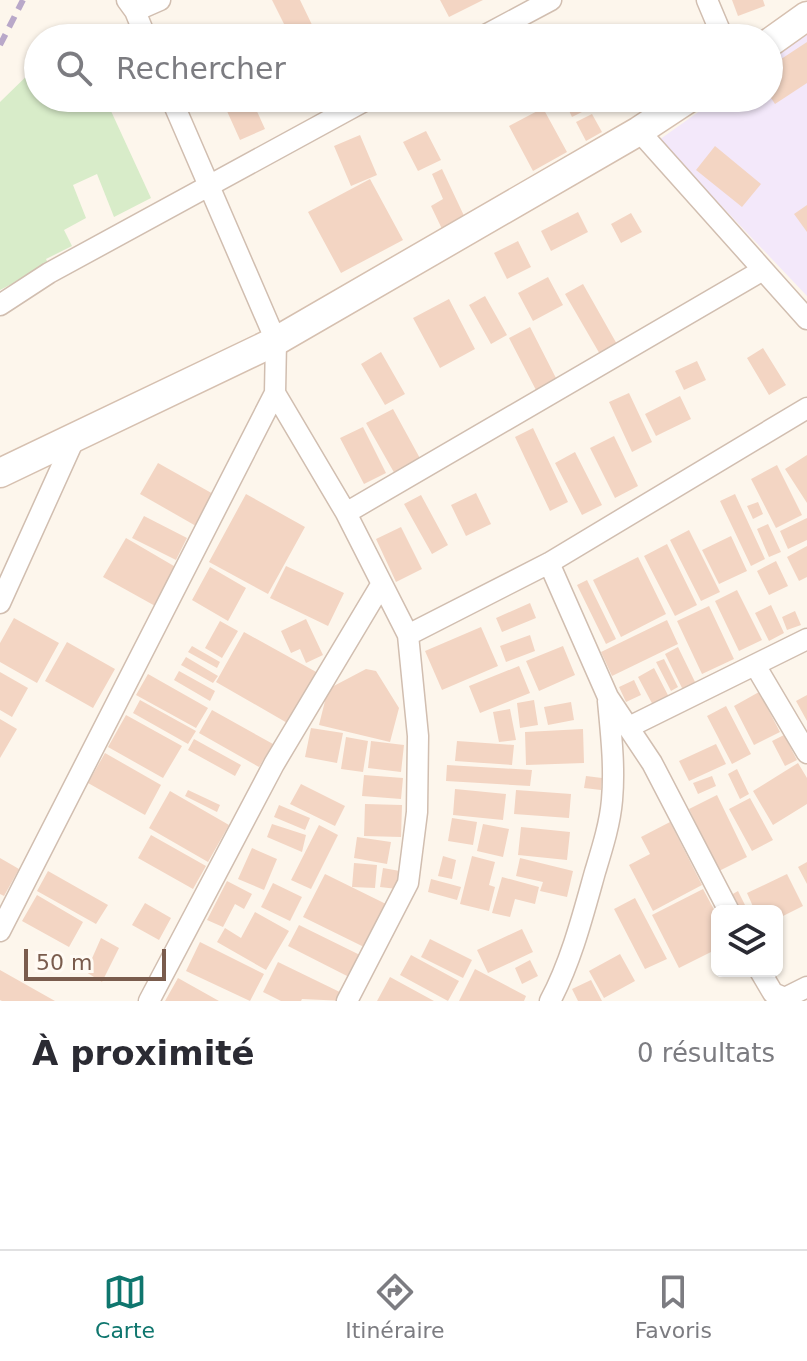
<!DOCTYPE html>
<html lang="fr">
<meta charset="utf-8">
<style>
body{margin:0;font-family:"DejaVu Sans",sans-serif;background:#f7f7f7;color:#2b2b33}
.controls{position:absolute;right:24px;bottom:24px;display:grid;overflow:hidden;border-radius:12px;box-shadow:0 2px 6px #0004}
.controls button{width:72px;height:72px;display:grid;place-items:center;padding:0;border:0;border-bottom:2px solid #e1e1e2;background:#fff;color:#2b2b33;font:40px sans-serif}
.scale{position:absolute;left:24px;bottom:20px;width:142px;box-sizing:border-box;padding-left:8px;border:4px solid #7a5c4d;border-top:0;font-size:22px;line-height:28px;white-space:nowrap;color:#7a5c4d;-webkit-text-stroke:6px #fffaf3;paint-order:stroke}
.list{margin:0;padding:0;list-style:none}
h2{display:flex;justify-content:space-between;align-items:center;height:104px;margin:0;padding:0 32px;font-size:34px}
h2 small{font-size:26px;font-weight:400;color:#7c7c81}
.icon{flex:none;width:44px;height:44px;fill:none;stroke:currentColor;stroke-width:2;stroke-linecap:round;stroke-linejoin:round}
.map{position:relative;flex:none;width:807px;height:1001px;overflow:hidden}
.search{position:absolute;background:#fff;box-shadow:0 2px 6px #0004;left:24px;right:24px;top:24px;height:88px;display:flex;align-items:center;gap:20px;box-sizing:border-box;padding:0 28px;border-radius:44px;color:#7c7c81;font-size:30px}
.sheet{height:248px;background:#fff}
nav{display:flex;justify-content:space-around;align-items:center;box-sizing:border-box;height:112px;border-top:2px solid #e1e1e2;background:#fff;font-size:22px;color:#7c7c81}
nav a{display:grid;justify-items:center;gap:4px}
nav .on{color:#0f766e}
.map>svg:first-child{display:block}
</style>
<div class="map">
<svg width="807" height="1001" viewBox="0 0 807 1001">
<rect width="100%" height="100%" fill="#fdf6ec"/>
<path fill="#f3e8fa" d="M807 34V296L659 140 718 98H769V62Z"/>
<path fill="#d8ecc9" d="M38 65V98H105L151 198 114 217 97 174 73 185 86 218 64 230 72 246 46 259 49 265 0 290V102Z"/>
<path fill="#f3d5c3" d="M272 0H300L315 31 300 38H291Z
M440 0H483L449 17Z
M732 0H763L765 6 738 16Z
M277 31 280 38H261Z
M807 42V83L775 104 769 95V67Z
M225 98H251L265 129 240 140 222 100Z
M563 98H586L590 108 572 117Z
M543 108 567 152 533 171 509 126Z
M592 114 602 132 586 141 576 122Z
M426 131 441 160 418 171 403 142Z
M360 135 377 175 351 186 334 146Z
M715 146 761 184 742 207 696 170Z
M442 169 466 220 443 231 431 206 443 199 432 174Z
M370 179 403 240 341 273 308 212Z
M807 205V232L794 214Z
M578 212 588 232 551 251 541 231Z
M631 213 642 232 621 243 611 224Z
M518 241 531 267 507 279 494 253Z
M548 277 563 305 533 321 518 293Z
M583 284 618 346 601 356 565 294Z
M485 296 507 335 491 344 469 305Z
M449 299 475 349 440 368 413 318Z
M530 327 558 382 537 392 509 338Z
M763 348 786 385 769 395 747 358Z
M381 352 405 394 385 405 361 364Z
M697 361 706 380 684 390 675 371Z
M629 393 652 442 632 452 609 402Z
M680 396 691 419 656 436 645 414Z
M393 409 422 462 396 476 366 423Z
M363 427 386 473 364 484 340 438Z
M533 428 568 502 550 511 515 437Z
M614 436 638 486 615 498 590 448Z
M575 452 602 505 582 515 555 463Z
M807 455V503L785 469Z
M158 463 215 495 196 526 140 494Z
M777 465 802 515 776 528 751 479Z
M476 493 491 524 466 536 451 505Z
M246 494 305 527 268 594 209 562Z
M735 494 765 559 751 566 720 501Z
M421 495 448 545 432 554 404 504Z
M758 502 763 514 753 519 747 506Z
M144 516 187 538 176 560 132 538Z
M807 518V540L788 549 780 531Z
M768 524 781 552 769 557 757 529Z
M401 527 422 569 396 582 376 539Z
M689 530 720 592 701 601 670 540Z
M731 536 747 571 719 584 702 550Z
M126 538 179 569 157 607 103 577Z
M667 544 697 605 675 616 644 556Z
M807 546V577L799 581 787 557Z
M638 557 666 614 621 637 593 580Z
M776 561 788 586 769 595 757 571Z
M286 566 344 593 328 626 270 598Z
M210 567 246 588 228 621 192 600Z
M587 580 616 639 606 644 577 585Z
M737 590 762 640 739 651 715 601Z
M530 603 536 618 502 632 496 618Z
M771 605 784 633 769 641 755 613Z
M709 606 734 659 702 674 677 621Z
M795 611 801 625 787 630 782 617Z
M14 618 59 643 37 683 0 662V643Z
M306 619 323 655 306 663 300 649 291 653 281 631Z
M667 620 678 644 612 676 601 652Z
M220 621 238 631 222 658 205 648Z
M481 627 498 666 442 690 425 651Z
M244 632 318 673 289 724 216 682Z
M530 635 535 651 506 662 500 646Z
M67 642 115 669 93 708 45 681Z
M192 646 220 662 217 668 188 652Z
M563 646 575 675 539 691 526 661Z
M678 647 697 686 684 692 665 654Z
M186 657 218 676 213 683 181 665Z
M664 659 678 687 671 691 656 662Z
M519 666 530 693 480 713 469 686Z
M654 668 671 701 655 709 638 677Z
M366 669 376 671 399 708 390 742 319 725 328 689Z
M179 671 215 691 210 701 174 680Z
M0 672 28 688 12 717 0 710Z
M148 674 208 708 196 728 136 695Z
M634 680 641 695 626 702 619 687Z
M759 692 780 732 754 745 734 706Z
M807 695V721L796 701Z
M140 700 196 731 188 744 133 713Z
M534 700 538 725 520 728 517 703Z
M571 702 574 720 548 725 544 707Z
M726 706 751 754 732 764 707 716Z
M510 709 516 740 499 742 493 712Z
M212 710 273 744 259 767 199 733Z
M126 715 182 746 163 778 108 747Z
M0 719 17 729 0 758Z
M311 728 343 733 337 763 305 757Z
M583 729 584 763 526 765 525 732Z
M784 735 797 760 785 766 772 741Z
M346 737 368 741 363 772 341 769Z
M194 739 241 765 235 776 188 750Z
M371 741 404 745 401 772 368 768Z
M457 741 514 745 512 765 455 761Z
M716 744 726 764 689 781 679 761Z
M105 753 161 785 145 815 88 783Z
M798 763 807 778V804L773 825 753 791Z
M447 765 532 770 530 786 446 781Z
M737 769 749 794 740 799 728 774Z
M364 775 403 778 401 799 362 796Z
M586 776 602 778 601 790 584 788Z
M712 776 716 786 698 794 693 783Z
M301 784 345 806 335 826 290 804Z
M455 789 506 794 503 820 453 815Z
M188 790 220 805 217 812 185 796Z
M516 790 571 794 569 818 514 814Z
M170 791 229 825 208 862 149 828Z
M717 795 747 857 719 871 689 809Z
M750 798 773 840 752 851 729 809Z
M365 804 402 805 401 837 364 836Z
M279 805 310 818 305 830 274 817Z
M452 818 477 822 473 845 448 841Z
M670 822 702 885 653 911 629 865 650 854 641 837Z
M272 824 306 835 302 852 267 837Z
M483 824 509 829 503 857 477 851Z
M319 825 338 835 311 889 291 880Z
M521 827 570 832 567 860 518 855Z
M151 835 206 866 193 889 138 858Z
M357 837 391 842 387 864 354 858Z
M252 848 277 859 264 890 238 879Z
M443 856 456 860 452 879 438 876Z
M472 856 495 862 489 885 495 887 489 911 460 904Z
M0 858 19 869 4 896 0 894Z
M520 858 573 871 567 897 540 891 543 882 516 876Z
M807 862V884L798 867Z
M354 863 377 865 375 888 352 887Z
M383 868 400 871 397 889 380 887Z
M48 871 108 905 96 924 37 891Z
M325 874 386 904 364 947 303 917Z
M787 874 803 906 777 919V911H755L747 893Z
M502 877 539 887 535 904 515 899 510 917 492 913Z
M431 879 461 887 457 900 428 892Z
M227 881 252 894 244 909 235 904 223 927 207 920Z
M273 883 302 897 290 921 261 907Z
M703 889 717 915V949L679 968 652 915Z
M738 891 748 911H730L724 899Z
M37 895 83 922 69 947 22 921Z
M635 898 667 959 645 969 614 909Z
M145 903 171 918 159 940 132 925Z
M255 912 289 931 266 970 217 942 225 928 241 938Z
M299 925 362 956 351 978 288 946Z
M522 929 533 952 488 973 477 950Z
M101 938 119 948 102 982 86 972Z
M430 939 472 960 463 978 421 957Z
M200 942 264 974 250 1001 186 971Z
M620 954 635 981 604 998 589 971Z
M411 955 459 981 448 1001 400 975Z
M530 960 538 976 522 984 515 968Z
M278 962 348 996 345 1001 302 999 301 1001H281L263 992Z
M475 969 526 996 524 1001H459Z
M0 970 55 1001H2L0 1000Z
M390 977 434 1001H377Z
M178 978 219 1001H165Z
M591 980 602 1001H578L572 989Z"/>
<g fill="none" stroke-linecap="round" stroke-linejoin="round">
<g stroke="#d1beb0" stroke-width="23">
<path id="street" d="M127 0 135 11 146 38
M707 0 723 38
M135 11 160 0
M480 38 551 0
M171 98 276 341 275 393 346 513 408 635 418 736 417 812 408 883 347 1001
M639 131 807 319
M0 305 49 273 370 98
M346 513 763 270
M549 563 608 697 652 763 729 911
M0 603 76 435
M408 635 549 563 807 408
M755 665 807 753
M629 727 807 639
M0 931 275 393
M760 971 773 993 785 998 807 987
M149 1001 274 764 381 585
M550 1001C571 962 583 915 595 872 602 849 610 824 612 800 615 767 611 733 608 701"/>
</g>
<g stroke="#d6c0b0" stroke-width="31">
<path id="secondary" d="M769 43 807 16
M0 473 276 341 639 131 689 98"/>
</g>
<use href="#street" stroke="#fff" stroke-width="20"/>
<use href="#secondary" stroke="#fff" stroke-width="28"/>
<path stroke="#b9a8c9" stroke-width="6" stroke-dasharray="12 8" stroke-linecap="butt" d="M0 45 23 0"/>
</g>
</svg>
<div class="controls">
<button><svg class="icon" aria-label="layers" viewBox="0 0 24 24"><path d="M12 4l9 5-9 5-9-5zM3 14l9 5 9-5"/></svg></button>
</div>
<div class="scale">50 m</div>
<div class="search"><svg class="icon" aria-label="search" viewBox="0 0 24 24"><circle cx="10" cy="10" r="6"/><path d="M15 15l6 6"/></svg>Rechercher</div>
</div>
<section class="sheet">
<h2>À proximité<small>0 résultats</small></h2>
<ul class="list">
</ul>
</section>
<nav>
<a class="on"><svg class="icon" aria-label="map" viewBox="0 0 24 24"><path d="M3 6l6-2 6 2 6-2v14l-6 2-6-2-6 2zM9 4v14M15 6v14"/></svg>Carte</a>
<a><svg class="icon" aria-label="directions" viewBox="0 0 24 24"><path d="M12 3l9 9-9 9-9-9zM9 14v-3h6M13 9l2 2-2 2"/></svg>Itinéraire</a>
<a><svg class="icon" aria-label="saved" viewBox="0 0 24 24"><path d="M7 4h10v16l-5-4-5 4z"/></svg>Favoris</a>
</nav>
